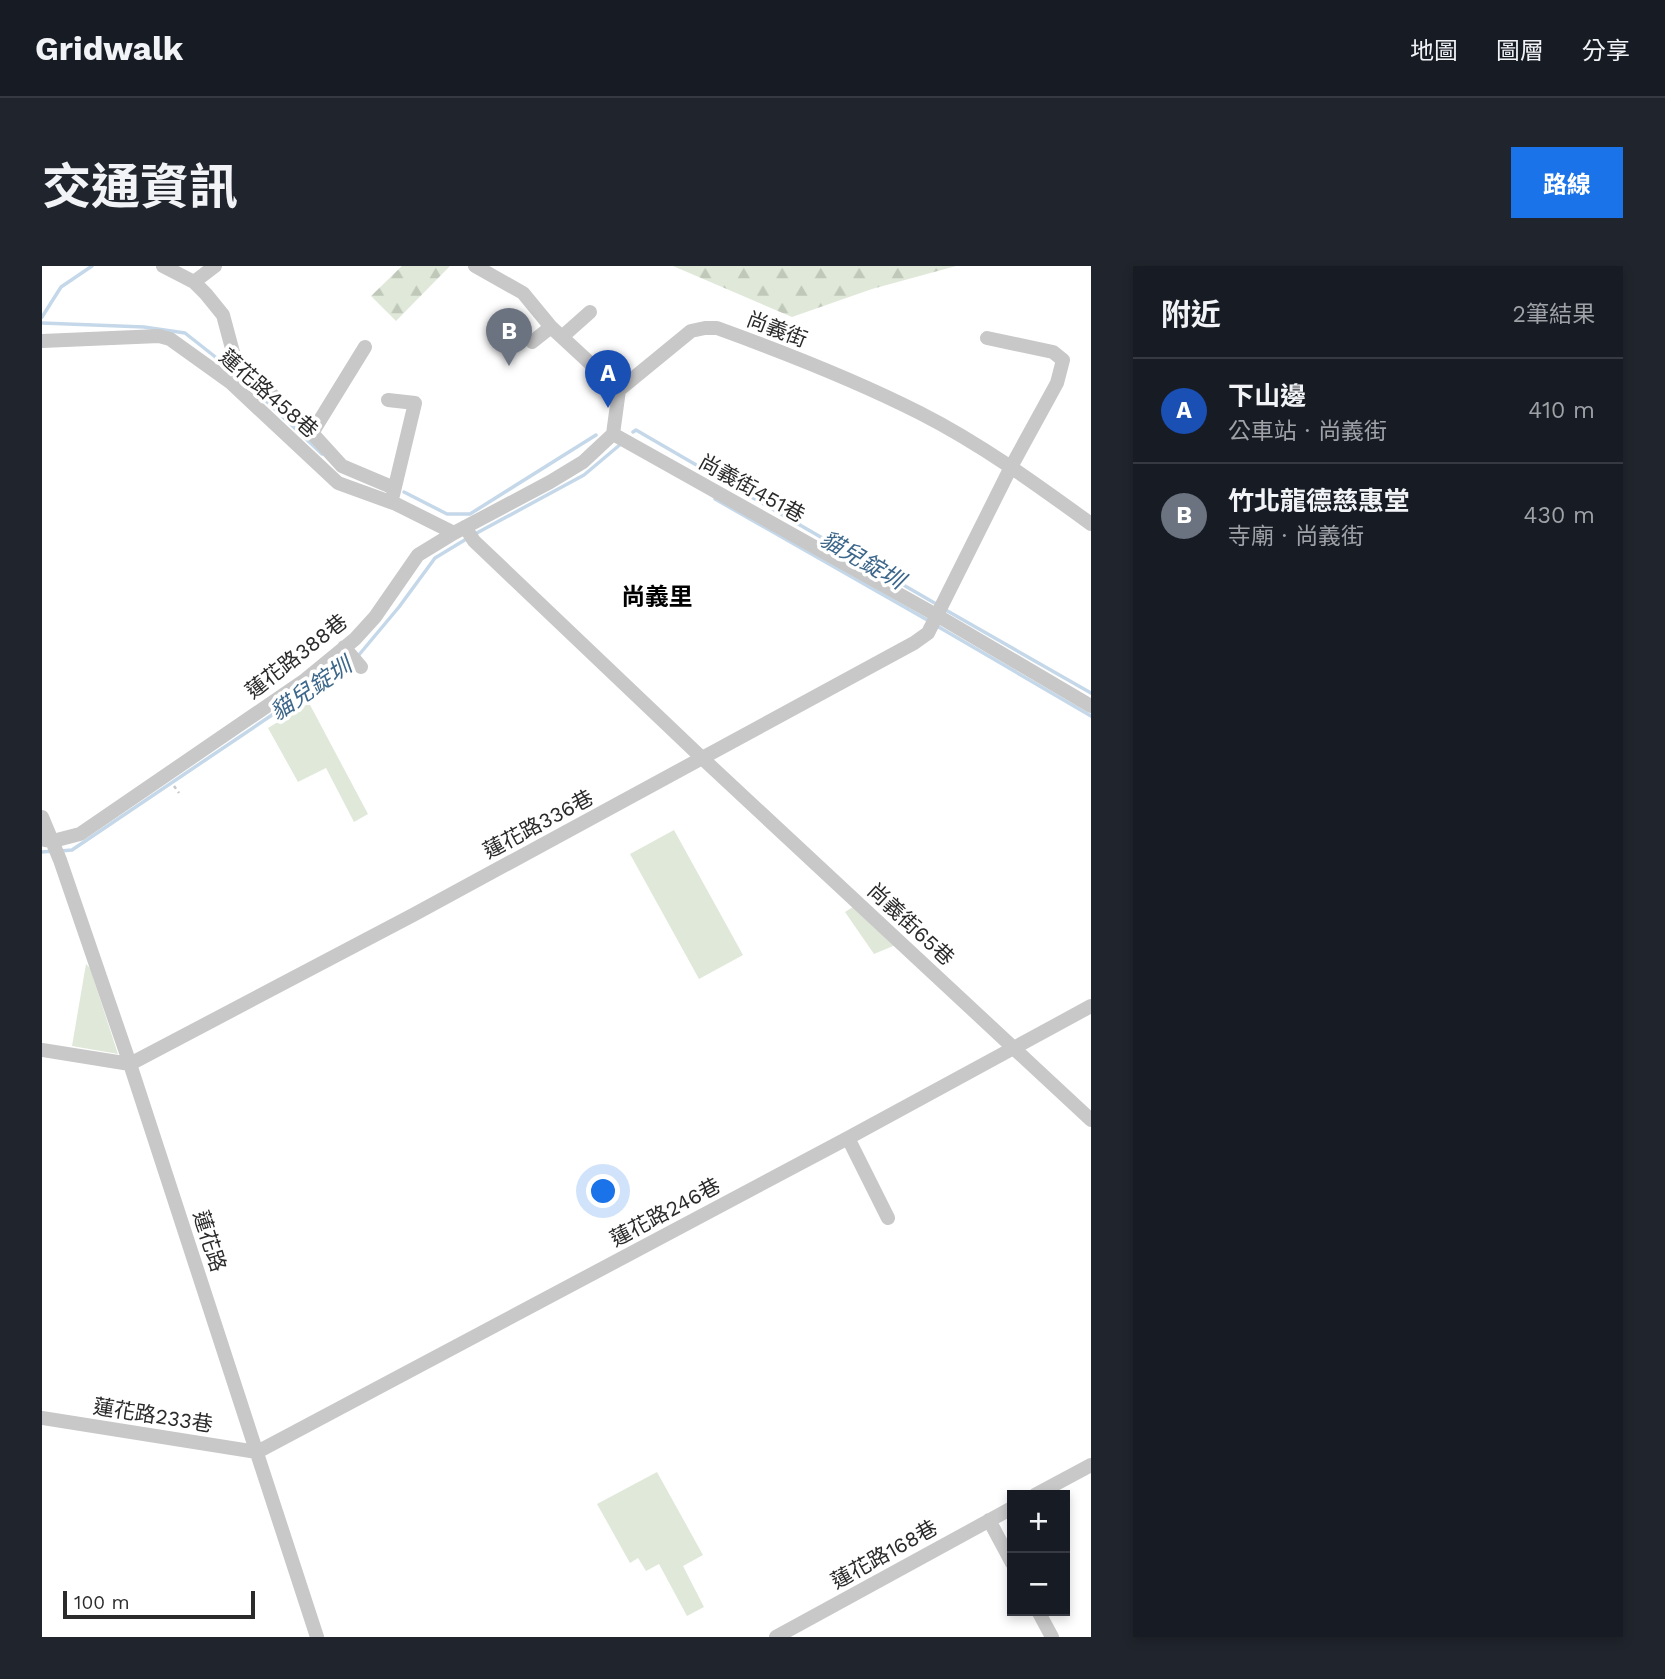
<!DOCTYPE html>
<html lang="zh-TW">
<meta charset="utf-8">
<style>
body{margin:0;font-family:"Work Sans","Noto Sans TC",sans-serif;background:#20242c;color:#f1f3f6}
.controls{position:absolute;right:21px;bottom:21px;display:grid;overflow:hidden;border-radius:0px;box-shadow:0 4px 10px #0003}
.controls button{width:63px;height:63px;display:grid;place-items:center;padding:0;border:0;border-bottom:2px solid #363941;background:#171b24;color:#f1f3f6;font:35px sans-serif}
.scale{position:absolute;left:21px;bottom:18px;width:192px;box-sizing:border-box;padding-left:7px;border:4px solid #2b2b2b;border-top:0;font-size:19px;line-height:24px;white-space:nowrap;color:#2b2b2b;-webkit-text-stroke:5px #fff;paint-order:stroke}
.you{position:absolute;left:562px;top:926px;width:24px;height:24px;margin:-18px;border:5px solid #fff;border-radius:50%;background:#1a73e8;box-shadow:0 0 0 10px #1a73e833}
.badge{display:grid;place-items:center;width:46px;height:46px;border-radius:50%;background:#1a73e8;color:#fff;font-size:23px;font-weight:700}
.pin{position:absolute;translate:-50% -58px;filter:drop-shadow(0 2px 4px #0008)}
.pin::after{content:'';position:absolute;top:37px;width:24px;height:21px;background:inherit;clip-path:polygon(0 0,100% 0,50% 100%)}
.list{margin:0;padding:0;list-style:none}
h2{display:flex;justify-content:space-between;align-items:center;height:91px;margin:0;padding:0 28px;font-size:30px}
h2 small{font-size:23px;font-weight:400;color:#9ea1a6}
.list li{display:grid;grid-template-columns:46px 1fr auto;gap:21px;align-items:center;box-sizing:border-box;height:105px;padding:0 28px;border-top:2px solid #363941}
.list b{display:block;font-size:26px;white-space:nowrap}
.list p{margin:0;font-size:23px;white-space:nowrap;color:#9ea1a6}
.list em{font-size:23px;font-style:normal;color:#9ea1a6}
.map{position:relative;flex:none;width:1049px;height:1371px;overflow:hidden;border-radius:0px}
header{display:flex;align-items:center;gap:42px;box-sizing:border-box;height:98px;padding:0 35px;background:#171b24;border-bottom:2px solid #363941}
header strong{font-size:33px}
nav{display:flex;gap:38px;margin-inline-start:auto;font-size:24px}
.intro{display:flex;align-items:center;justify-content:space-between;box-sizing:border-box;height:168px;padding:0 42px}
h1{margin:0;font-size:49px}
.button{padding:18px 32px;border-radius:0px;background:#1a73e8;color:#fff;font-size:24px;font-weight:700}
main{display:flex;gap:42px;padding:0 42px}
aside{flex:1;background:#171b24;border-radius:0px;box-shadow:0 4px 10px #0003}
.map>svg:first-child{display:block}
</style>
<header>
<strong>Gridwalk</strong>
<nav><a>地圖</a><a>圖層</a><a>分享</a></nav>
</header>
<div class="intro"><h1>交通資訊</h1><a class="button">路線</a></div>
<main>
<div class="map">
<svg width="1049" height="1371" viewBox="0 0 1049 1371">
<defs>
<pattern id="forest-firs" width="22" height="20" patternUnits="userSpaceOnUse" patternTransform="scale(1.75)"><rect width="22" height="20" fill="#e0e9d9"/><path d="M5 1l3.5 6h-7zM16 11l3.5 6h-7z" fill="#c0c8ba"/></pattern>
</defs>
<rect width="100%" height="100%" fill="#fff"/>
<path fill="#e0e9d9" d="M267 437 326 548 312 556 284 502 256 516 226 462Z
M632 564 701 689 657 713 588 588Z
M814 639 856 678 832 688 803 646Z
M44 698 48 702 76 788 30 780Z
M615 1206 661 1289 641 1300 662 1341 645 1350 617 1298 604 1305 596 1292 588 1297 555 1238Z"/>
<path fill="url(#forest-firs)" d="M360 0H408L354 55 329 30Z
M631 0H914L830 23 750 51Z"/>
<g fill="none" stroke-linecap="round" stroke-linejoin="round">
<path stroke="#c5d8e9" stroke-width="3.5" d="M0 51 19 21 50 0
M0 57 102 61 143 67 181 97
M199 111 280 188
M591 166 594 164 896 339
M362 226 405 248H428L554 169
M673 233 887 355
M433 268 542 209 580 177
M902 343 1049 427
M895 360 1049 450
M316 390 357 341 393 292 426 272
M18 585 30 584 310 395
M0 586 11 585"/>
<path stroke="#c8c8c8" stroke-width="2.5" stroke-dasharray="3.5 3.5" stroke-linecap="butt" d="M132 520 137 527"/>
<path stroke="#c8c8c8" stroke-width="14" d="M121 0 152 16 164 28 181 49 192 90 208 109 259 155 300 200 352 222
M433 0 481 27 509 61 577 124
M152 16 173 0
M521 70 548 46
M0 75 117 70 128 73 188 116 296 217 354 238 412 267
M490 76 509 61
M577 124 649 65 663 62H675C744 87 813 114 878 147 939 178 994 218 1049 258
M346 134 373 137 351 229
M270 167 323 81
M571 168 896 350 1049 440
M571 168 577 124
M423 261 432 275 660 492 1049 854
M302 381 319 401
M0 551 18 594 88 798 275 1371
M3 574 11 575 38 568 263 414 313 373 333 351 376 289 412 267 508 216 541 196 571 168
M0 784 88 798 371 649 872 377 886 367 969 201 1015 117 1021 94 1011 86 945 72
M806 872 846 952
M0 1152 215 1186 806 872 1049 740
M993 1229 1049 1199
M947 1254 970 1297
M996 1345 1010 1371
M734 1371 970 1242"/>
</g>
<g text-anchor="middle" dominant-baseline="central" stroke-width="7" stroke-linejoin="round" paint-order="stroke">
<g font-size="21" fill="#2b2b2b" stroke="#fff">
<text transform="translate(735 63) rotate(21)">尚義街</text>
<text transform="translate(227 127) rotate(41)">蓮花路458巷</text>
<text transform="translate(710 222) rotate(29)">尚義街451巷</text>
<text transform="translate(254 390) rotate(-38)">蓮花路388巷</text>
<text transform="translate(496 558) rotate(-28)">蓮花路336巷</text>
<text transform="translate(869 658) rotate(43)">尚義街65巷</text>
<text transform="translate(623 946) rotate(-28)">蓮花路246巷</text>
<text transform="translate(168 975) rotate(72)">蓮花路</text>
<text transform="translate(111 1149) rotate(9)">蓮花路233巷</text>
<text transform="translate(842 1288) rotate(-29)">蓮花路168巷</text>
</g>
<g font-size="23" font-style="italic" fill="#3d678a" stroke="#fff">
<text transform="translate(820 294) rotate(30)">貓兒錠圳</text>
<text transform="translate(269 423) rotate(-34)">貓兒錠圳</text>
</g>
<g font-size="24" font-weight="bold" fill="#000" stroke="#fff">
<text x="615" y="331">尚義里</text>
</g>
</g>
</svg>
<div class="controls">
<button>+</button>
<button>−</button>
</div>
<div class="scale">100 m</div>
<div class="you"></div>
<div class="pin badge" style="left:566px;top:142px;background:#1a4fb4">A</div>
<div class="pin badge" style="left:467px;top:100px;background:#6b7280">B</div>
</div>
<aside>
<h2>附近<small>2筆結果</small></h2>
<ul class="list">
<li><span class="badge" style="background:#1a4fb4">A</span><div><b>下山邊</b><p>公車站 · 尚義街</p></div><em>410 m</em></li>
<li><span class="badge" style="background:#6b7280">B</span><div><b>竹北龍德慈惠堂</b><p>寺廟 · 尚義街</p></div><em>430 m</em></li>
</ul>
</aside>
</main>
